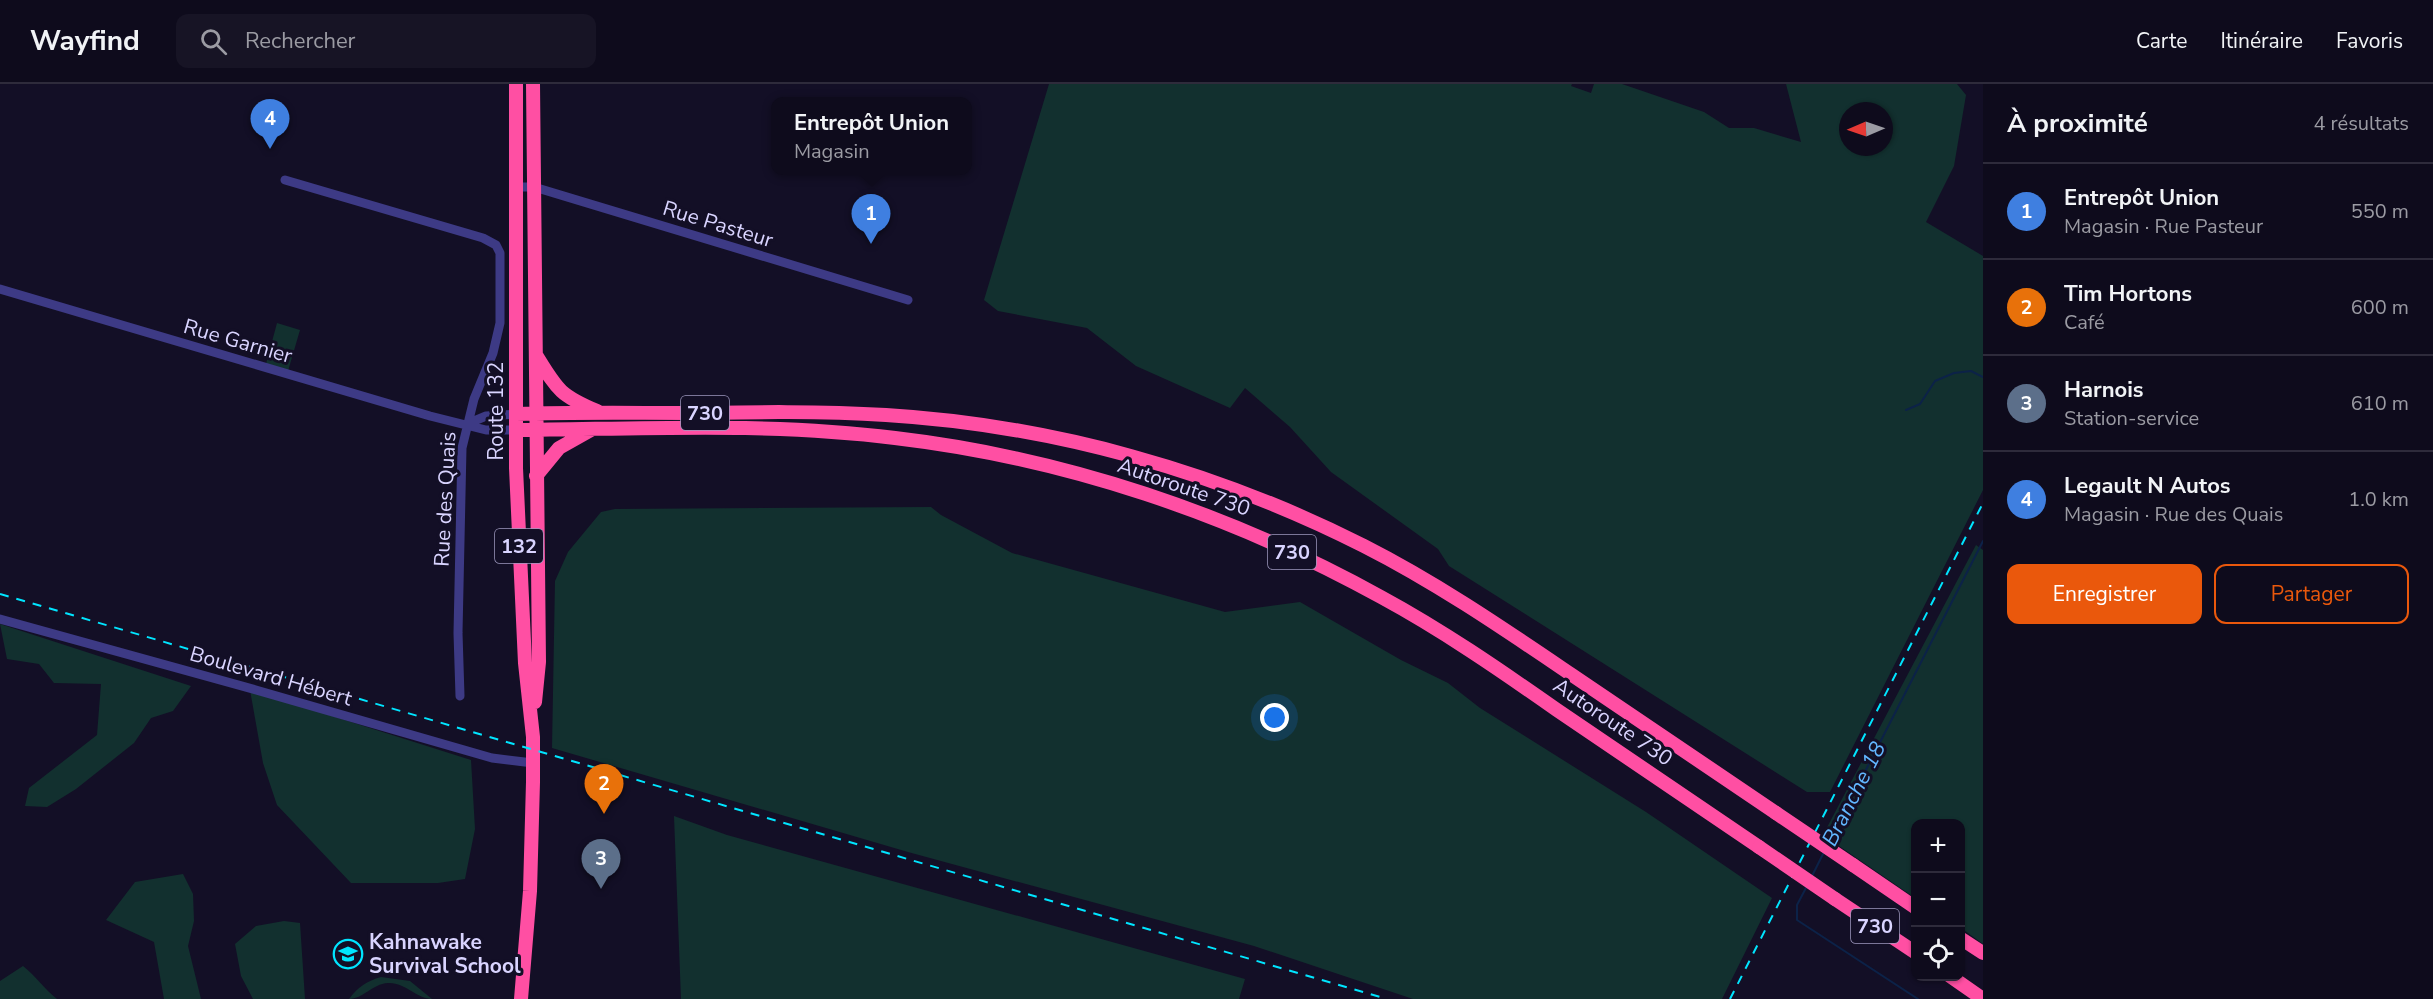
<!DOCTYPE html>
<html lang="fr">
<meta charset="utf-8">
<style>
body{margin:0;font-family:"Nunito Sans",sans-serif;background:#171425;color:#f1f3f6}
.controls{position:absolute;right:18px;bottom:18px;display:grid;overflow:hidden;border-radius:12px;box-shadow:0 2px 4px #0004}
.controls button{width:54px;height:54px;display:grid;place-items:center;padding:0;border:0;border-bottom:2px solid #2e2b3b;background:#0e0b1c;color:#f1f3f6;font:30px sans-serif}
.compass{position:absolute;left:1839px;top:18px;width:54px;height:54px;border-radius:50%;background:#0e0b1c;box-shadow:0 2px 4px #0004;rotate:268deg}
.you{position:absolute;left:1275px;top:634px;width:21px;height:21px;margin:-15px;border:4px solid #fff;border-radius:50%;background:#1a73e8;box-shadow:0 0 0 9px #1a73e833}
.badge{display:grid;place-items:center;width:39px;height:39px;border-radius:50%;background:#ea580c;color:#fff;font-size:20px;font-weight:700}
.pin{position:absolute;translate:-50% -50px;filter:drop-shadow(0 2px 3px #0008)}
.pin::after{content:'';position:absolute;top:32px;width:21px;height:18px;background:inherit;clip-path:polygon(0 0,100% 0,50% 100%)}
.popup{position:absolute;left:771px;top:13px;width:201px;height:78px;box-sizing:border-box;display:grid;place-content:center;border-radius:12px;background:#0e0b1c;filter:drop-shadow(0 2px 4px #0005);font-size:20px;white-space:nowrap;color:#9b9ba3}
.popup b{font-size:22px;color:#f1f3f6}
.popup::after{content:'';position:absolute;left:50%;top:100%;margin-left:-12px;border:12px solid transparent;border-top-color:#0e0b1c}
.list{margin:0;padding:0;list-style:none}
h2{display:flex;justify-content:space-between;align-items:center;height:78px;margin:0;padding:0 24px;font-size:26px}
h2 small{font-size:20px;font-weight:400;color:#9b9ba3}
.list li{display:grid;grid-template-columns:39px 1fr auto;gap:18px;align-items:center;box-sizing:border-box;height:96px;padding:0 24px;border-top:2px solid #2e2b3b}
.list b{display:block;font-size:22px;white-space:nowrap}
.list p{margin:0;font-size:20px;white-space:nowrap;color:#9b9ba3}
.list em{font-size:20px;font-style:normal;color:#9b9ba3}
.actions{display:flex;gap:12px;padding:18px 24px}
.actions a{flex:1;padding:14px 0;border:2px solid #ea580c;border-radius:12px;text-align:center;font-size:21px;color:#ea580c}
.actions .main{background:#ea580c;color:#fff}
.icon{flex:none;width:33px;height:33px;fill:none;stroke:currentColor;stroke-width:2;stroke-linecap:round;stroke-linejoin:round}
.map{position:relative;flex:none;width:1983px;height:915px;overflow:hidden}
header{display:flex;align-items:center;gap:36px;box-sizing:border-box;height:84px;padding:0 30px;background:#0e0b1c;border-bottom:2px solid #2e2b3b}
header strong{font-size:28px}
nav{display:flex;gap:33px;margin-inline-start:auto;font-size:21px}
.search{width:420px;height:54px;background:#171425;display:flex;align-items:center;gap:15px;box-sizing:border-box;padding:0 21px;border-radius:12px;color:#9b9ba3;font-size:22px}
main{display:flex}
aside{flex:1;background:#0e0b1c}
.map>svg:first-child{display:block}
</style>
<header>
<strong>Wayfind</strong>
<div class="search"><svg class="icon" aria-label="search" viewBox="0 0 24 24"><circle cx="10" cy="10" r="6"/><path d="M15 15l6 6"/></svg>Rechercher</div>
<nav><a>Carte</a><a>Itinéraire</a><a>Favoris</a></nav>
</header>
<main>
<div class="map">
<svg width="1983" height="915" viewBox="0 0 1983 915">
<rect width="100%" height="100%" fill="#130f26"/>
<path fill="#12302f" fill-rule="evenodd" d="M1049 0H1572L1571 2 1591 9 1594 0H1622L1704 28 1729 44H1754L1801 58 1786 0H1957L1966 11 1954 82 1926 138 1983 172V406L1830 708H1807L1449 482 1438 465 1331 388 1290 343 1245 304 1230 324 1136 282 1087 244 998 227 984 216ZM1848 27H1884V63H1848Z
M277 239 300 246 288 287 266 280Z
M931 423 941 431 1012 469 1225 528 1300 518 1401 576 1448 599 1480 624 1646 728 1772 814 1722 915H1413L1254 862 908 768 552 664 555 497 568 468 601 428 615 425Z
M1976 461 1983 466V860L1961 844 1960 740H1916L1915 814 1823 751Z
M0 540 191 602 173 627 151 634 134 659 76 705 47 723 25 722 29 704 97 651 101 600 54 599 39 580 7 575Z
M250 606 471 676 475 745 465 795 438 799H351L277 721 263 679Z
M674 732 727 751 1245 895 1239 915H681Z
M183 790 193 810 194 837 188 862 201 915H164L154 858 106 836 135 798Z
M284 837 300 839 305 915H253L241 892 235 860 256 842Z
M23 882C36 892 44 905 57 915H0V897Z
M381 893 410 897 432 915C417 915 405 898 388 899 372 900 363 915 349 915 358 903 367 897 381 893Z"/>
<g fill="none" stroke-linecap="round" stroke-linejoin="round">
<path stroke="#0c2248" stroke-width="2" d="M1906 326 1920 320 1935 297 1954 289 1971 287 1983 293
M1828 760 1983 457
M1812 792 1824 768
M1807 802 1797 821V836L1918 915"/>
<path stroke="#3d3a85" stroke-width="9" d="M285 96 483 154 496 161 500 169V239L493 269 474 315 462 364 458 549 460 612
M516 103H534L908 216
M0 205 430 332 486 346H517
M467 340 486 332 517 330
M0 535 256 606 492 674 533 679"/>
<path stroke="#ff4fa3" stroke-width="14" d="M516 0V384L525 579 533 653V698L530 807 521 915
M533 0 539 578 535 618
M536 271C557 305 559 311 597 327
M517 330C574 328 631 329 688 329 754 328 820 327 886 331 1051 341 1216 387 1364 462 1437 499 1504 545 1572 591 1640 637 1708 683 1776 729
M517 346C643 345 769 338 895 354 1065 374 1231 430 1381 513 1442 546 1500 586 1557 626 1624 671 1691 717 1759 763
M536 392 559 364 591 346
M1853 781 1916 824
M1835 815 1916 869
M1960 854 1983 869
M1950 892 1983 915"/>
<path stroke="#00e5ff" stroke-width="2" stroke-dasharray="9 8" stroke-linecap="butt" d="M0 510 1387 915
M1730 915 1983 419"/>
<path stroke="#ff4fa3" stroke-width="14" d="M1776 729 1853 781
M1759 763 1835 815"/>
</g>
<defs>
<g id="school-ring" transform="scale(1.5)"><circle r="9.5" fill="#130f26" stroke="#00e5ff" stroke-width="1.5"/><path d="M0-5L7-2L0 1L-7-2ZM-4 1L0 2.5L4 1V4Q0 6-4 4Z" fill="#00e5ff"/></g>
</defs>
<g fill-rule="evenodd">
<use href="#school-ring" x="348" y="870"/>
</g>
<g text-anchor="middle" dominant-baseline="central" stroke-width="6" stroke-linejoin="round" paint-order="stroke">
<g fill="#130f26" stroke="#9e99be" stroke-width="1.5">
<rect x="681" y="312" width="48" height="34" rx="4.5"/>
<rect x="495" y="445" width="48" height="34" rx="4.5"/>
<rect x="1268" y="451" width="48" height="34" rx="4.5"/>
<rect x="1851" y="825" width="48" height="34" rx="4.5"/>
</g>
<g font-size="20" font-weight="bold" fill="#d9d4ff">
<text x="705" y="329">730</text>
<text x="519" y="462">132</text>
<text x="1292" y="468">730</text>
<text x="1875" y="842">730</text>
</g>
<g font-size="21" fill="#d9d4ff" stroke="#130f26">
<text transform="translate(718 140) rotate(17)">Rue Pasteur</text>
<text transform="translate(238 257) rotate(16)">Rue Garnier</text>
<text transform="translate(496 327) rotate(-90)">Route 132</text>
<text transform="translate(1184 403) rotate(19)">Autoroute 730</text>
<text transform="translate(445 415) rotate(-87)">Rue des Quais</text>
<text transform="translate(271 592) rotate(16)">Boulevard Hébert</text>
<text transform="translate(1613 638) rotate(34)">Autoroute 730</text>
</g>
<g font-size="21" font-weight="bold" fill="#d9d4ff" stroke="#130f26" text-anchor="start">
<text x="369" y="858">Kahnawake<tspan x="369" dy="24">Survival School</tspan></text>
</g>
<g font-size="22" font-style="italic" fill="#62b6ff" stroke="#130f26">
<text transform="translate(1854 710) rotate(-63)">Branche 18</text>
</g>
</g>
</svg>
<div class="controls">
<button>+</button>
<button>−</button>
<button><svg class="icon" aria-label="locate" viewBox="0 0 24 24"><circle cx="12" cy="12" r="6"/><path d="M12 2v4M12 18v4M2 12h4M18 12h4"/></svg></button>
</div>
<svg class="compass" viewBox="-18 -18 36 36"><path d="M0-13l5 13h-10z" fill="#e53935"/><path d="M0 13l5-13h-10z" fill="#9b9ba3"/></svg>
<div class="you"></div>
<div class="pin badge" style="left:871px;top:160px;background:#3f7fe0">1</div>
<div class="popup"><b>Entrepôt Union</b>Magasin</div>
<div class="pin badge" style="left:604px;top:730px;background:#e8710a">2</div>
<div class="pin badge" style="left:601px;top:805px;background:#5c6f8a">3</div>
<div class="pin badge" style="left:270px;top:65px;background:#3f7fe0">4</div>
</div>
<aside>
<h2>À proximité<small>4 résultats</small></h2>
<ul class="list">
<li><span class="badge" style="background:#3f7fe0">1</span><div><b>Entrepôt Union</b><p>Magasin · Rue Pasteur</p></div><em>550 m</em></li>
<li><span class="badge" style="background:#e8710a">2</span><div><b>Tim Hortons</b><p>Café</p></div><em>600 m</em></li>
<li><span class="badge" style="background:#5c6f8a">3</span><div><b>Harnois</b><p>Station-service</p></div><em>610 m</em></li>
<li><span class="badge" style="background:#3f7fe0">4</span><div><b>Legault N Autos</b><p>Magasin · Rue des Quais</p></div><em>1.0 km</em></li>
</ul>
<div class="actions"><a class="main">Enregistrer</a><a>Partager</a></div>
</aside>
</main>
